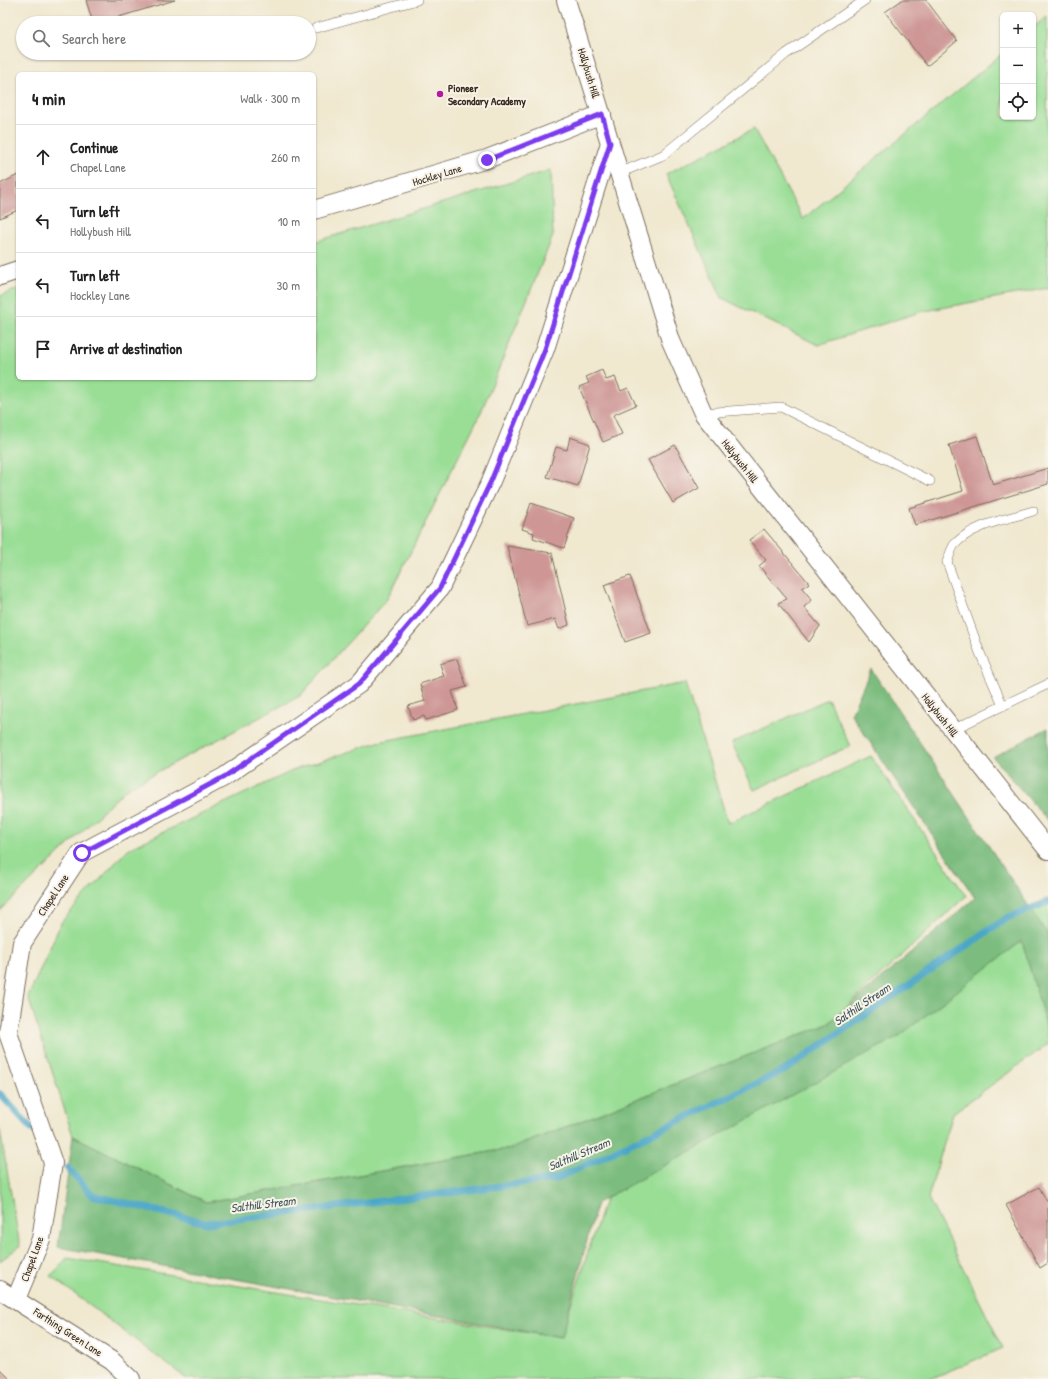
<!DOCTYPE html>
<meta charset="utf-8">
<style>
body{margin:0;font-family:"Patrick Hand",sans-serif;background:#f6f6f6;color:#222}
.controls{position:absolute;right:12px;top:12px;display:grid;overflow:hidden;border-radius:6px;box-shadow:0 1px 3px #0004}
.controls button{width:36px;height:36px;display:grid;place-items:center;padding:0;border:0;border-bottom:1px solid #e0e0e0;background:#fff;color:#222;font:20px sans-serif}
.stop{position:absolute;width:12px;height:12px;margin:-9px;border:3px solid #7c3aed;border-radius:50%;background:#fff}
.stop.end{background:#7c3aed;border-color:#fff;box-shadow:0 1px 4px #0008}
.list{margin:0;padding:0;list-style:none}
h2{display:flex;justify-content:space-between;align-items:center;height:52px;margin:0;padding:0 16px;font-size:17px}
h2 small{font-size:13px;font-weight:400;color:#767676}
.list li{display:grid;grid-template-columns:26px 1fr auto;gap:12px;align-items:center;box-sizing:border-box;height:64px;padding:0 16px;border-top:1px solid #e0e0e0}
.list b{display:block;font-size:15px;white-space:nowrap}
.list p{margin:0;font-size:13px;white-space:nowrap;color:#767676}
.list em{font-size:13px;font-style:normal;color:#767676}
.icon{flex:none;width:22px;height:22px;fill:none;stroke:currentColor;stroke-width:2;stroke-linecap:round;stroke-linejoin:round}
.map{position:relative;flex:none;width:1048px;height:1379px;overflow:hidden}
.search{position:absolute;background:#fff;box-shadow:0 1px 3px #0004;left:16px;top:16px;width:300px;height:44px;display:flex;align-items:center;gap:10px;box-sizing:border-box;padding:0 14px;border-radius:22px;color:#767676;font-size:15px}
.panel{position:absolute;background:#fff;box-shadow:0 1px 3px #0004;left:16px;top:72px;width:300px;height:308px;border-radius:6px}
.map>svg:first-child{display:block}
</style>
<div class="map">
<svg width="1048" height="1379" viewBox="0 0 1048 1379">
<rect width="100%" height="100%" fill="#f7f3e8"/>
<filter id="ink" filterUnits="userSpaceOnUse"><feTurbulence type="fractalNoise" baseFrequency=".025" numOctaves="2"/><feDisplacementMap in="SourceGraphic" scale="8" xChannelSelector="R" yChannelSelector="G"/><feConvolveMatrix kernelMatrix="1 2 1 2 8 2 1 2 1" color-interpolation-filters="sRGB"/></filter>
<filter id="wash" filterUnits="userSpaceOnUse"><feTurbulence type="fractalNoise" baseFrequency=".012" numOctaves="4" result="noise"/><feDisplacementMap in="SourceGraphic" scale="16" xChannelSelector="R" yChannelSelector="G"/><feGaussianBlur stdDeviation="0.9" result="paint"/><feColorMatrix in="noise" values="0 0 0 0 0 0 0 0 0 0 0 0 0 0 0 0 0 1.4 0 .05"/><feComposite in="paint" operator="in"/></filter>
<g filter="url(#wash)">
<rect width="100%" height="100%" fill="#f0e8cf"/>
<path fill="#9ade96" stroke="#6a845a" d="M1047 16 1048 288 920 312 818 345 722 298 666 174 754 129 803 219 1003 53V117H1033V28Z
M551 170 553 236 481 412 387 599 300 696 127 788 0 911V296L18 289V378H314V242Z
M685 683 728 823 871 756 966 896 828 1024 512 1148 206 1202 73 1136 28 997 62 921 128 849 294 770 378 742Z
M828 699 850 746 754 790 732 743Z
M1048 898V1044L953 1113 928 1198 1003 1348 930 1379H187L51 1276 67 1258 560 1338 618 1160 886 1012Z
M0 1130 20 1246 0 1261Z"/>
<path fill="#7bbd7f" stroke="#5b744e" d="M871 669 1048 935V1032L1022 941 899 1036 597 1203 561 1338 58 1247 73 1136 206 1202 512 1148 828 1024 975 898 851 714Z
M1048 728V821L993 757Z"/>
<g fill="none" stroke-linecap="round" stroke-linejoin="round">
<path stroke="#49a6c7" stroke-width="7" d="M0 1094 33 1130
M68 1168 92 1195 207 1223 556 1179 785 1070 1007 918 1048 902"/>
</g>
<g id="blocks">
<path fill="#ce9796" d="M86 0H175L99 23H93Z
M902 0H926L957 41 927 66 885 12Z
M18 175V210L0 218V184Z
M602 370 606 380 615 377 621 391 628 388 636 405 613 415 622 434 603 442 579 387 589 383 586 377Z
M977 436 993 485 1048 468V484L915 525 909 508 963 491 949 445Z
M570 437 590 444 578 486 547 477 556 447 567 450Z
M675 445 699 488 673 503 648 460Z
M531 503 574 518 564 548 533 538 534 533 522 529Z
M764 529 809 583 802 588 812 600 804 607 820 626 809 642 778 603 787 599 759 566 766 560 749 540Z
M507 546 552 553 569 625 559 629 555 619 527 626Z
M630 576 651 633 625 642 604 585Z
M457 659 467 687 452 691 458 710 426 720 424 716 413 720 408 706 425 701 420 684 444 676 440 664Z
M1039 1187 1048 1203V1263L1040 1268 1006 1205Z
M0 1369 10 1379H0Z"/>
</g>
</g>
<g filter="url(#ink)">
<use href="#blocks" fill-opacity="0" stroke="#7a6c5c" stroke-width="1"/>
<g fill="none" stroke-linecap="round" stroke-linejoin="round">
<g stroke="#7a6c5c" stroke-width="10">
<path id="lane" d="M316 28 417 0
M619 173 663 155 786 54 865 0
M703 413 781 407 930 481
M1003 706 980 653 947 562C949 557 951 550 954 545 973 524 1008 519 1033 511
M952 730 1048 684"/>
</g>
<g stroke="#7a6c5c" stroke-width="20">
<path id="street" d="M566 0 671 341 703 413 1048 850
M314 210 487 159 602 114
M0 276 18 270
M0 1290 112 1361 131 1379
M16 1299 41 1239 53 1163 8 1033 22 943 81 853 224 777 359 684 440 588 491 481 545 349 610 143"/>
</g>
<use href="#lane" stroke="#fff" stroke-width="9"/>
<use href="#street" stroke="#fff" stroke-width="18"/>
</g>
</g>
<g fill="none" stroke-linecap="round" stroke-linejoin="round" filter="url(#ink)">
<path stroke="#7c3aed" stroke-width="5" d="M82 853 224 777 359 684 440 588 491 481 545 349 610 143 602 114 487 160"/>
</g>
<circle fill="#b5179e" stroke="#f7f3e8" stroke-width="1.5" cx="440" cy="94" r="4"/>
<g text-anchor="middle" dominant-baseline="central" stroke-width="4" stroke-linejoin="round" paint-order="stroke">
<g font-size="11" fill="#3b2a1e" stroke="#f7f3e8">
<text transform="translate(589 73) rotate(73)">Hollybush Hill</text>
<text transform="translate(437 175) rotate(-17)">Hockley Lane</text>
<text transform="translate(740 461) rotate(52)">Hollybush Hill</text>
<text transform="translate(940 715) rotate(52)">Hollybush Hill</text>
<text transform="translate(53 895) rotate(-57)">Chapel Lane</text>
<text transform="translate(32 1259) rotate(-70)">Chapel Lane</text>
<text transform="translate(68 1332) rotate(33)">Farthing Green Lane</text>
</g>
<g font-size="11" font-weight="bold" fill="#3b2a1e" stroke="#f7f3e8" text-anchor="start">
<text x="448" y="88">Pioneer<tspan x="448" dy="13">Secondary Academy</tspan></text>
</g>
<g font-size="12" font-style="italic" fill="#405559" stroke="#f7f3e8">
<text transform="translate(862 1004) rotate(-34)">Salthill Stream</text>
<text transform="translate(579 1154) rotate(-23)">Salthill Stream</text>
<text transform="translate(263 1204) rotate(-7)">Salthill Stream</text>
</g>
</g>
</svg>
<div class="controls">
<button>+</button>
<button>−</button>
<button><svg class="icon" aria-label="locate" viewBox="0 0 24 24"><circle cx="12" cy="12" r="6"/><path d="M12 2v4M12 18v4M2 12h4M18 12h4"/></svg></button>
</div>
<div class="stop" style="left:82px;top:853px"></div>
<div class="stop end" style="left:487px;top:160px"></div>
<div class="search"><svg class="icon" aria-label="search" viewBox="0 0 24 24"><circle cx="10" cy="10" r="6"/><path d="M15 15l6 6"/></svg>Search here</div>
<section class="panel">
<h2>4 min<small>Walk · 300 m</small></h2>
<ul class="list">
<li><svg class="icon" aria-label="ahead" viewBox="0 0 24 24"><path d="M12 20V5M6 11l6-6 6 6"/></svg><div><b>Continue</b><p>Chapel Lane</p></div><em>260 m</em></li>
<li><svg class="icon" aria-label="left" viewBox="0 0 24 24"><path d="M17 20v-9H6M10 6l-5 5 5 5"/></svg><div><b>Turn left</b><p>Hollybush Hill</p></div><em>10 m</em></li>
<li><svg class="icon" aria-label="left" viewBox="0 0 24 24"><path d="M17 20v-9H6M10 6l-5 5 5 5"/></svg><div><b>Turn left</b><p>Hockley Lane</p></div><em>30 m</em></li>
<li><svg class="icon" aria-label="arrive" viewBox="0 0 24 24"><path d="M6 21V4h12l-3 4 3 4H6"/></svg><div><b>Arrive at destination</b></div></li>
</ul>
</section>
</div>
